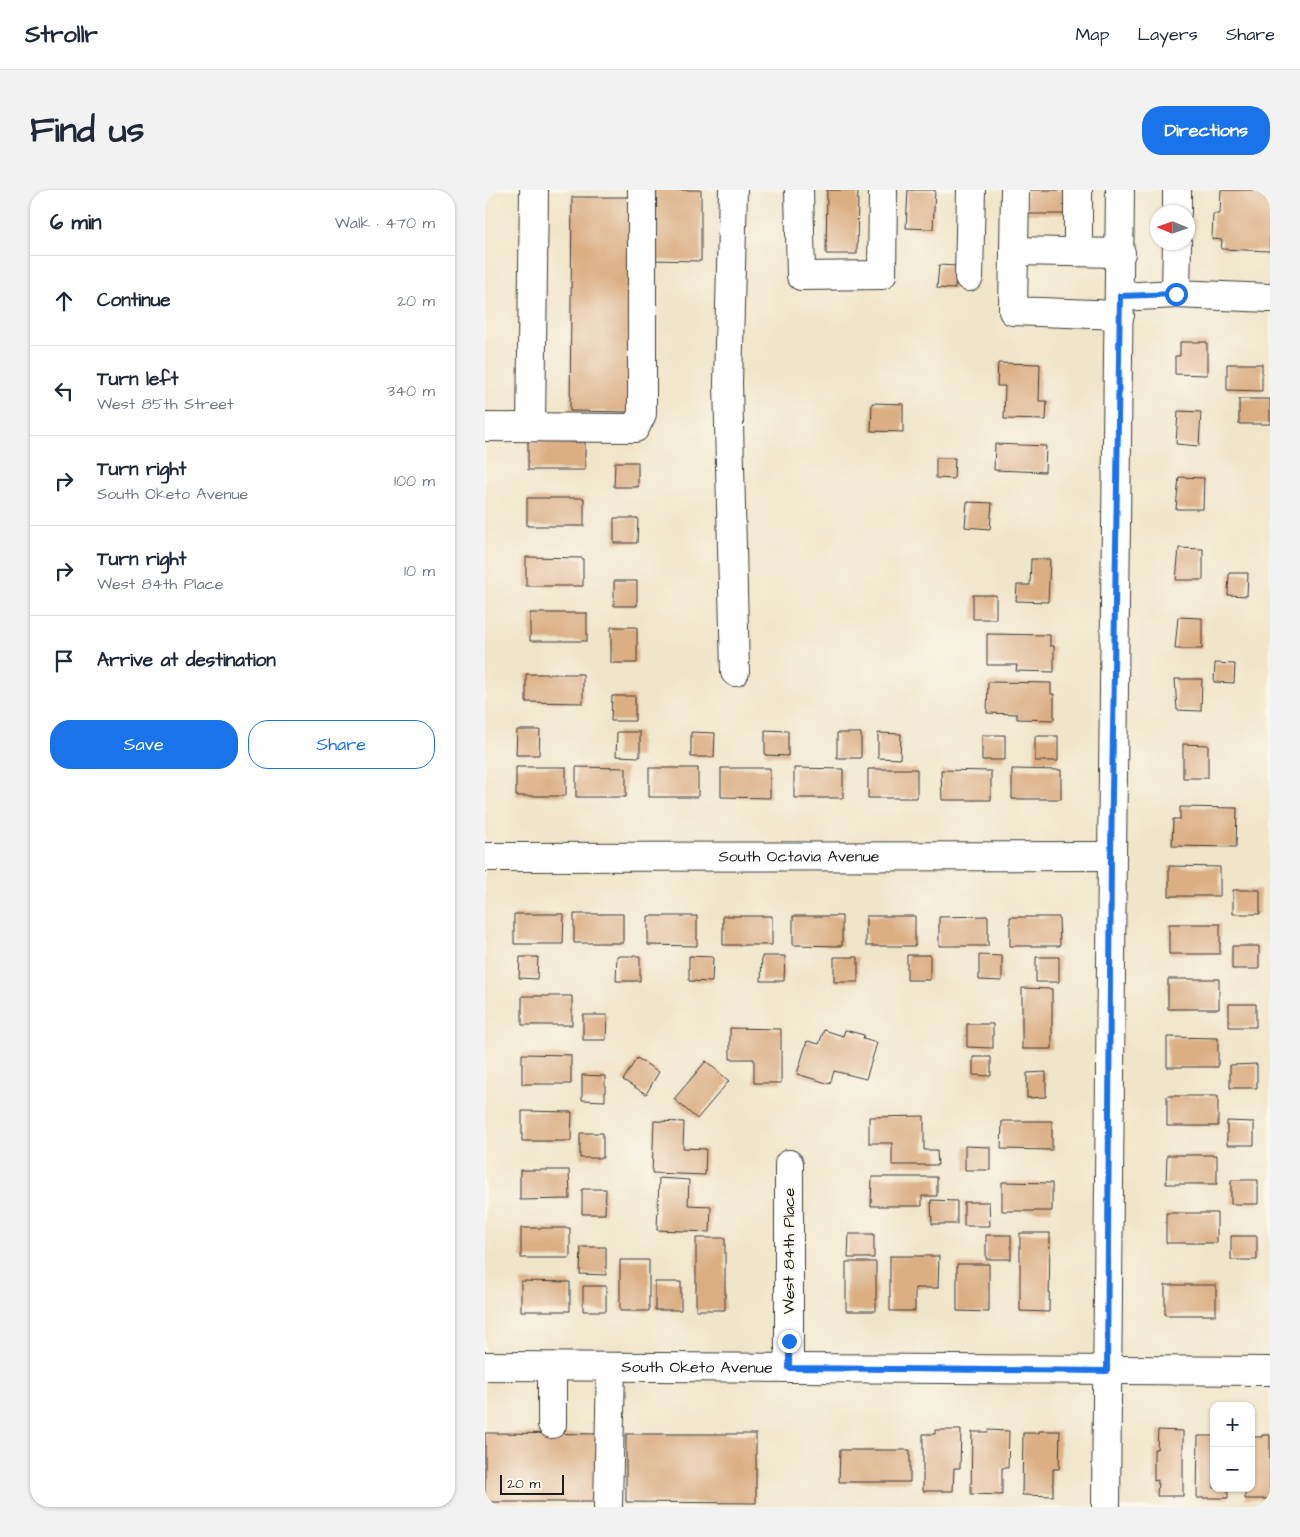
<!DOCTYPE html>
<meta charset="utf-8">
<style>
body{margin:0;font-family:"Architects Daughter",sans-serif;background:#f2f2f3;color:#1f2937}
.controls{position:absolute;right:15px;bottom:15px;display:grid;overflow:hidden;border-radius:10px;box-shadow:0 1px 4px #0004}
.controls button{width:45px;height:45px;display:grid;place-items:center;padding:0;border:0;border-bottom:1px solid #e0e1e3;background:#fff;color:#1f2937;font:25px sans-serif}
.compass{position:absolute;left:665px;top:15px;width:45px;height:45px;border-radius:50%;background:#fff;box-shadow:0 1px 4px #0004;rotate:272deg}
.scale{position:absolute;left:15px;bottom:12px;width:64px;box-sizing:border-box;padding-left:5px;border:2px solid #1c1c1c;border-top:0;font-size:14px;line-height:18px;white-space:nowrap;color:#1c1c1c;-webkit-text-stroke:4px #fbf7ec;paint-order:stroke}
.stop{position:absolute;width:15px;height:15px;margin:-11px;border:4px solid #1a73e8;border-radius:50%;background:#fff}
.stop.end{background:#1a73e8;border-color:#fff;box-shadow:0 1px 5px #0008}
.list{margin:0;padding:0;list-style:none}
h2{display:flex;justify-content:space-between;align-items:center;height:65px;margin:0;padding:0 20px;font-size:21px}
h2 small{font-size:16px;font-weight:400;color:#747a83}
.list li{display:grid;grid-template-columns:32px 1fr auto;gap:15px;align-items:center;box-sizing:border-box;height:90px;padding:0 20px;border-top:1px solid #e0e1e3}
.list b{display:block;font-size:19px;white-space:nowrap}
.list p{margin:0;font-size:16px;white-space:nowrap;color:#747a83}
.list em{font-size:16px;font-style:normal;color:#747a83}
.actions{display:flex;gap:10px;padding:15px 20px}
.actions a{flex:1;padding:11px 0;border:1px solid #1a73e8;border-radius:20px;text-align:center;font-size:18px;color:#1a73e8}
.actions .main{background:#1a73e8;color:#fff}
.icon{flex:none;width:28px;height:28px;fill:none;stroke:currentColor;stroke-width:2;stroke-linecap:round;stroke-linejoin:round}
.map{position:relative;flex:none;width:785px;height:1317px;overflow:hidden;border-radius:20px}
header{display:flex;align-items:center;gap:30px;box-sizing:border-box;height:70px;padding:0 25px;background:#fff;border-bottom:1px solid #e0e1e3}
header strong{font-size:24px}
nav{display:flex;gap:28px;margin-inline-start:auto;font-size:18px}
.intro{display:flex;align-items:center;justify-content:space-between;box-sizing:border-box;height:120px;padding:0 30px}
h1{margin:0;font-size:35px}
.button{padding:12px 22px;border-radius:20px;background:#1a73e8;color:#fff;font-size:18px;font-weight:700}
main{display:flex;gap:30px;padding:0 30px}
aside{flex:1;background:#fff;border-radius:20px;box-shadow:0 1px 4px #0004}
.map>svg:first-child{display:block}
</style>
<header>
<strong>Strollr</strong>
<nav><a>Map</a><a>Layers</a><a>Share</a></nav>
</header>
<div class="intro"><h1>Find us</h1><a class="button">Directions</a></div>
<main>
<aside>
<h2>6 min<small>Walk · 470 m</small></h2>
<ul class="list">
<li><svg class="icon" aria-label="ahead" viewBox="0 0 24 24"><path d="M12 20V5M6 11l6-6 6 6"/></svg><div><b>Continue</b></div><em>20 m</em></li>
<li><svg class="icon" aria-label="left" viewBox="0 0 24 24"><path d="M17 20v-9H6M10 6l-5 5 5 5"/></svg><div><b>Turn left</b><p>West 85th Street</p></div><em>340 m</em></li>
<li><svg class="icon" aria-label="right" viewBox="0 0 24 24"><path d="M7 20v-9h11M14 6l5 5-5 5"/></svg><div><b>Turn right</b><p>South Oketo Avenue</p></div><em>100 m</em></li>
<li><svg class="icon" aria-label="right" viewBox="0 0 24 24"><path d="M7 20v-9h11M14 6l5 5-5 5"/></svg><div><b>Turn right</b><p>West 84th Place</p></div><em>10 m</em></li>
<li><svg class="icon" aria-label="arrive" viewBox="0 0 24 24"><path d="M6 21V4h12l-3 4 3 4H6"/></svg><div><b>Arrive at destination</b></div></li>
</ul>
<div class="actions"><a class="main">Save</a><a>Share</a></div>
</aside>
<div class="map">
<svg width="785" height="1317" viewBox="0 0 785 1317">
<rect width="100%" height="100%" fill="#fbf7ec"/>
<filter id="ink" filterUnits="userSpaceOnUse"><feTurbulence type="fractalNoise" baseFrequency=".02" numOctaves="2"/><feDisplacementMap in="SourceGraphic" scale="10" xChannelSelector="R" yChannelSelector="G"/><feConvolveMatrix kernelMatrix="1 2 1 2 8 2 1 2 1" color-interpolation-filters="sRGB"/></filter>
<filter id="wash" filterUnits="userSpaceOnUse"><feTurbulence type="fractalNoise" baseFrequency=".0096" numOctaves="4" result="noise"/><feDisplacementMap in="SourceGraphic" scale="20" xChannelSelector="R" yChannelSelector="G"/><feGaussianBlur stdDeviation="1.12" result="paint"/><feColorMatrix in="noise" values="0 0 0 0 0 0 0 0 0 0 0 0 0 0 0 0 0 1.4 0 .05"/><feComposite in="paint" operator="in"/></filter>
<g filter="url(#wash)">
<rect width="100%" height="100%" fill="#efe5c9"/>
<g id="blocks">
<path fill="#dbae84" d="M168 0H216V71L167 70Z
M342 0H373L372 64H341Z
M423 0H450L448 39 421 38Z
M542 0H585V24H541Z
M736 0H785V61L736 59 737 50 727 49 728 24H735Z
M87 7H150L148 222 85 221Z
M454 75 471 76 470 99 452 98Z
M695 152H722V185L690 184V166H695Z
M513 173 555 174 554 211H562L561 230 519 229 520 196H512Z
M742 174H777V201L742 200Z
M754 209H785V234H754Z
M387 213 418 214V242L386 241Z
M693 221 716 222 714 256 691 254Z
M43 251 100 252V280H43Z
M510 254 561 256 560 282 509 280Z
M451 268H470L469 289 451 288Z
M130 272H153V297H129Z
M694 287 719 288 718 319H691Z
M42 308H99V336H42Z
M482 312 507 313 505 339 480 337Z
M129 328H153L152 353H129Z
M694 358 718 359V390H691Z
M41 367 98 368V396H41Z
M546 369H565L563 412 531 411 532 395H545Z
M744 383H763L762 406 743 405Z
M129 391H152V416H129Z
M488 405H511V429H488Z
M45 423H102V451H45Z
M693 427 717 428V459H690Z
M126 437H152V473H126Z
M502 444 565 445V456H569V482L531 481 532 475H502Z
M730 473 750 474 749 493 729 492Z
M41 484H98V513L41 512Z
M690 489H717L716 521 692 520Z
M503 492 566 493V504H569V530L532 529V524L502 523Z
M127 506H150V531H126Z
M32 540H55L54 565H31Z
M280 540 303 541V566L280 565Z
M132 542H155V567L131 566Z
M206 542 230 543 229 567H206Z
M352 543H376V568H352Z
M393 543 416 544 415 569 393 568Z
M497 545H520V570H497Z
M550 546H573V571H550Z
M698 554 723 555V588H698Z
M31 577H81V606H31Z
M91 577 141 578V607H91Z
M164 578H213V607H164Z
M236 578H285V608L236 607Z
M309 578 358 579V608H309Z
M383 579H432V608H383Z
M527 579 576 580V609H527Z
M456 580 506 581V610H457Z
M695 617 752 618 751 657 687 656 688 629H695Z
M684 676 735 677V706H684Z
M748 700H775V724H748Z
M29 724H79L78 754H29Z
M89 724H138V753H89Z
M163 726H212V756L163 755Z
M238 726H287V755H238Z
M308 726H357V756L308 755Z
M381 726H430V756H381Z
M503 726V756H454V727Z
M525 727H574L575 756H525Z
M684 734H735V764H684Z
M747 756H774V779H747Z
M422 765H445V790H422Z
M494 765 517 766V791L494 790Z
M132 766H155V791H131Z
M204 766 228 767 227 792 204 791Z
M277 766H300L299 791H276Z
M35 767H53L52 789 34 788Z
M349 767H373V792H349Z
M551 767H574V792H551Z
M683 789H734V819H683Z
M537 798 567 799V859H537Z
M37 806H87V835H37Z
M744 814H771V837H744Z
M98 825H122L121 850H98Z
M482 834H508V858L482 857Z
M245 838 296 839V893H269V869H245Z
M339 840 358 846 360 840 379 845 378 849 392 853 381 889 349 881 345 894 312 884 322 851 334 854Z
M682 847 733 848V877H682Z
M37 864 86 865V894H37Z
M488 867H506V886L488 885Z
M152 868 174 882 161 904 138 890Z
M221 871 244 891 212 929 189 909Z
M772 874V898H745V875Z
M561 882V907L542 908V883Z
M97 885 120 886V911L97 910Z
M682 906H733V936H682Z
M37 921 87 922 86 951H37Z
M439 926V960H452L453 975H407V953H384V927Z
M169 931 199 932 198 958 221 959 220 985 167 983Z
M517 931H567V960L516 959Z
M742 931 769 932V955H742Z
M95 943H118V968H95Z
M480 956 505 957V980H480Z
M682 965H732V994H681Z
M35 980H84L85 1009 35 1010Z
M387 987H452V1006H437V1016H386Z
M174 988 204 990 203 1015 226 1016 225 1042 172 1040Z
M746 990H773V1014H746Z
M517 992 567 993V1021H517Z
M97 999H121L120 1024H97Z
M446 1010 472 1011V1034H447Z
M479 1012H504L505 1036H479Z
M681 1023H732V1053H681Z
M36 1038H85V1068H36Z
M535 1043H565L564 1122 535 1121Z
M364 1044H389V1068H363Z
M501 1045H526V1069H501Z
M746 1046H772V1070H746Z
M211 1048H240V1120H211Z
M96 1057H121V1085L95 1084Z
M405 1066H454L453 1098H430V1121H405Z
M135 1070H164V1121H135Z
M361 1072H391V1121H361Z
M472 1074H504V1122L472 1121Z
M36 1091 85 1092V1121H36Z
M170 1092H196V1120H170Z
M680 1095H731V1125H680Z
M98 1096H121V1121H98Z
M450 1240H476L475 1278H469L468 1301H438V1244H450Z
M503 1240 524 1241 523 1278H517V1305L486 1304 487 1242H503Z
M673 1240 698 1241V1306H672L673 1290 669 1291V1259H672Z
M554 1241H575L574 1279H568V1306L537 1305 538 1243H554Z
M0 1243 118 1244 117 1312H0Z
M141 1244H271V1313L141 1312Z
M777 1245H785V1309H760V1298H766V1247H777Z
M713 1246H729V1298H743V1308H712Z
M355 1260H425V1292H354Z"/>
</g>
</g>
<g filter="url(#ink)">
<use href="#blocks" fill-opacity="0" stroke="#3c3a36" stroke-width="1"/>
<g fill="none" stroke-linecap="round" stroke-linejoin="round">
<g stroke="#3c3a36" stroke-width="30">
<g id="minor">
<path d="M248 0 243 193 250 482"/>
<path d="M314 0 316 86 397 85 398 0"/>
<path d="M530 0 528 121 635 125"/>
<path d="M692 22V0"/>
<path d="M692 52 691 104 785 108"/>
<path d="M529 61 636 63"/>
<path d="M593 62V0"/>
<path d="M484 87 486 0"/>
<path d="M635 107 691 104"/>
<path d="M0 237 150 238 157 224V0"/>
<path d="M46 237 49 0"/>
<path id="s1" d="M0 667 627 666"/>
<path id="s2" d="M0 1176 785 1181"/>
<path d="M304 1178V974"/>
<path d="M67 1234V1177"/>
<path d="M123 1317 126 1177"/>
<path d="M621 1317 627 666 635 0"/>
</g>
</g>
<use href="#minor" stroke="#fff" stroke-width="28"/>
</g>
</g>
<g fill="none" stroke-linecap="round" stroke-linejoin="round" filter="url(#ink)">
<path stroke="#1a73e8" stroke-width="6" d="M304 1151V1178L622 1181 626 666 635 106 691 104"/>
</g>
<g text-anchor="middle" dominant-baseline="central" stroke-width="4" stroke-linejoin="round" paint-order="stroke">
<g font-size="16" fill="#1c1c1c" stroke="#fbf7ec">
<text stroke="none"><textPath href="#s1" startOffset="314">South Octavia Avenue</textPath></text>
<text transform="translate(304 1061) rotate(-90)">West 84th Place</text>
<text stroke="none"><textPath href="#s2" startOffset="212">South Oketo Avenue</textPath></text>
</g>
</g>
</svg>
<div class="controls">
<button>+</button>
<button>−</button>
</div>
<svg class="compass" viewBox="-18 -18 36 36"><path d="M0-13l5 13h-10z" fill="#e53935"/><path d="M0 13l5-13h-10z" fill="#747a83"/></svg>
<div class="scale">20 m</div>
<div class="stop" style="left:691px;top:104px"></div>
<div class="stop end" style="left:304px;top:1151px"></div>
</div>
</main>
